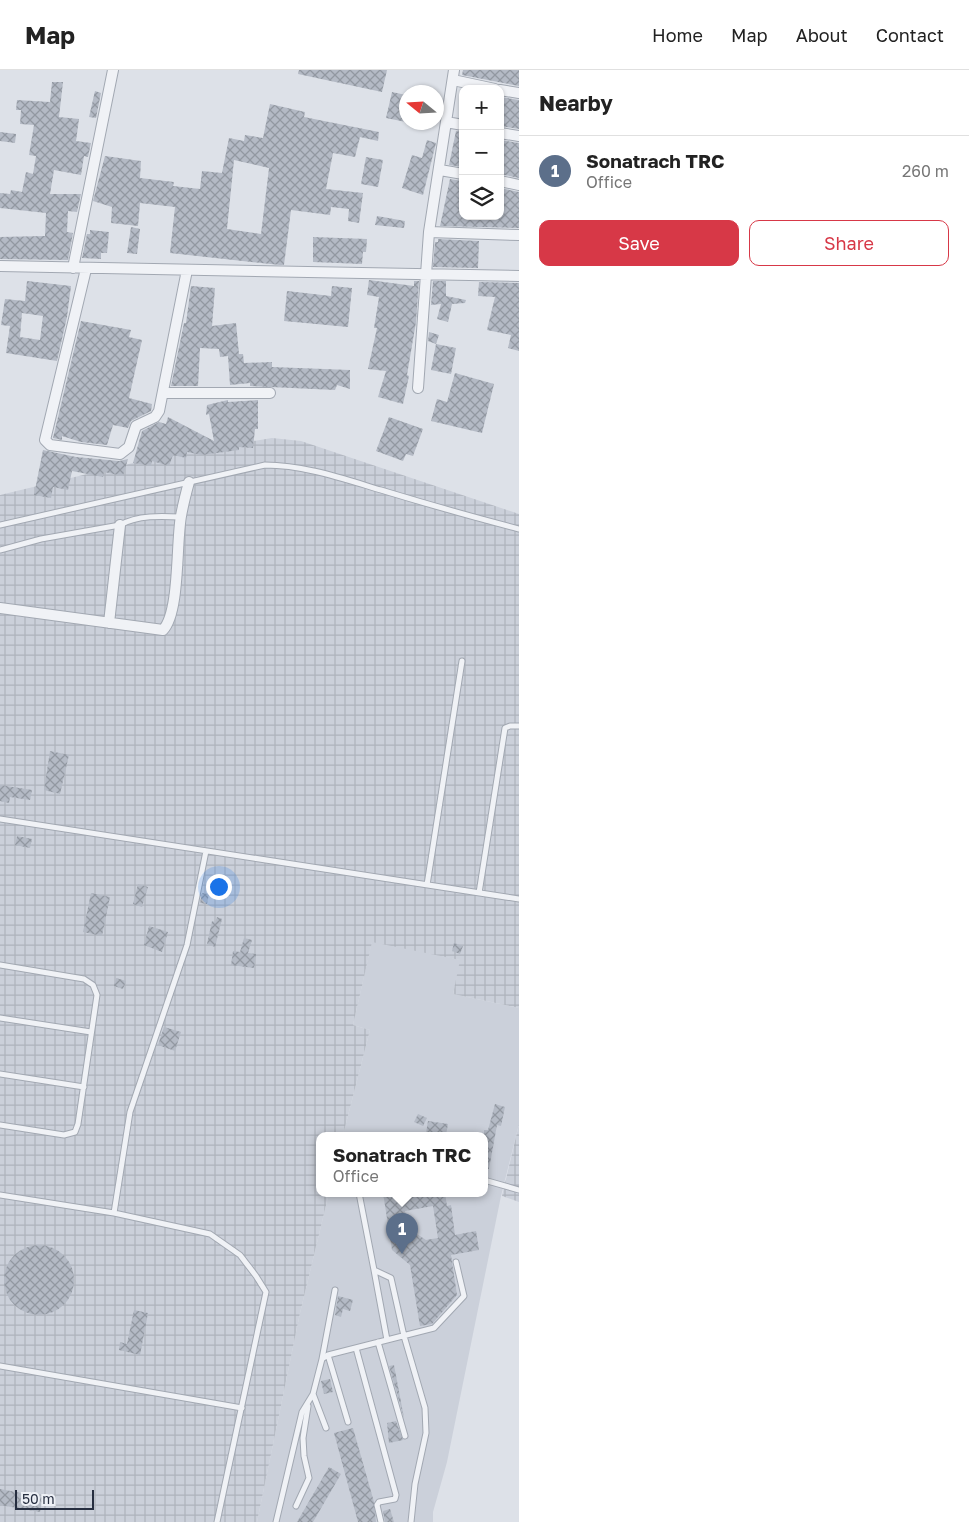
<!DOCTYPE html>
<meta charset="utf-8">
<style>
body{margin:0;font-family:"Golos Text",sans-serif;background:#f2f2f2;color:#222}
.controls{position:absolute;right:15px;top:15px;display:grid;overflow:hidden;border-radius:10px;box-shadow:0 1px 4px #0004}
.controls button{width:45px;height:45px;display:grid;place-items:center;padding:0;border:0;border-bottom:1px solid #e0e0e0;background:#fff;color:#222;font:25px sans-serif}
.compass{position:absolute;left:399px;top:15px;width:45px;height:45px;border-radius:50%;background:#fff;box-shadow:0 1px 4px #0004;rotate:288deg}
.scale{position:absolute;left:15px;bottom:12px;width:79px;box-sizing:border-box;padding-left:5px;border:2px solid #262e40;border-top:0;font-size:14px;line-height:18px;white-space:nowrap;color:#262e40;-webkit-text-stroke:4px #edf0f6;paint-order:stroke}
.you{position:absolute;left:218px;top:816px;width:18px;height:18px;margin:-12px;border:4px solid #fff;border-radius:50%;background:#1a73e8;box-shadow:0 0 0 8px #1a73e833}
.badge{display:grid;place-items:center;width:32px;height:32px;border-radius:50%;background:#d73847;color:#fff;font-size:16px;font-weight:700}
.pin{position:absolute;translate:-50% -41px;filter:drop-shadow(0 1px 2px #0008)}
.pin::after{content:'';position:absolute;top:26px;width:18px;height:15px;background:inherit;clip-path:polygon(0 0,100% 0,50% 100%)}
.popup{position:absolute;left:316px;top:1062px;width:172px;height:65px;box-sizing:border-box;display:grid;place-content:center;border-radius:10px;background:#fff;filter:drop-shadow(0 1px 4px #0005);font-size:16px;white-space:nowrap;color:#767676}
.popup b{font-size:19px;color:#222}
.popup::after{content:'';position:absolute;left:50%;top:100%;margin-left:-10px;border:10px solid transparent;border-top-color:#fff}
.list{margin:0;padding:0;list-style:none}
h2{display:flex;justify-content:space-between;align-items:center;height:65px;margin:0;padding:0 20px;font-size:21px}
h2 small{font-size:16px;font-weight:400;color:#767676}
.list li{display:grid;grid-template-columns:32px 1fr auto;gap:15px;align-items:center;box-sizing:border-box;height:70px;padding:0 20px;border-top:1px solid #e0e0e0}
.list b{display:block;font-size:19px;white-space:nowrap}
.list p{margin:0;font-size:16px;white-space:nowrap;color:#767676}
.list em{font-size:16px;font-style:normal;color:#767676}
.actions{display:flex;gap:10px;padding:15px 20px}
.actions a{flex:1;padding:11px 0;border:1px solid #d73847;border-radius:10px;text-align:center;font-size:18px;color:#d73847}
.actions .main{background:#d73847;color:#fff}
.icon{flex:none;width:28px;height:28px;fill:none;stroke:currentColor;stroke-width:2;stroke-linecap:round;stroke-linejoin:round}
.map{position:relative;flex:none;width:519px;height:1452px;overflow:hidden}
header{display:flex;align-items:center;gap:30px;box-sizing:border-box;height:70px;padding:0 25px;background:#fff;border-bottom:1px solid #e0e0e0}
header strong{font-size:24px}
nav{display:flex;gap:28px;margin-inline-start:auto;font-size:18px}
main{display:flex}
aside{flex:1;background:#fff}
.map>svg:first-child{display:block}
</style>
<header>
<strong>Map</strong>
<nav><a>Home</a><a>Map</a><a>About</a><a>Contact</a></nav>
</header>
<main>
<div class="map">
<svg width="519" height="1452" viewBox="0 0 519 1452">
<defs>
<pattern id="industrial-grid" width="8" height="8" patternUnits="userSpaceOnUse" patternTransform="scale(1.25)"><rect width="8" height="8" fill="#cbd0da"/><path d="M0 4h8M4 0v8" fill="none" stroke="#aeb3bc"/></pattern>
<pattern id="building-cross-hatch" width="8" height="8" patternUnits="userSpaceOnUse" patternTransform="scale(1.25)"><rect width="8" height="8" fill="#b4bac5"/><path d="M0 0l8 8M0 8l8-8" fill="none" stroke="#9298a1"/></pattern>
</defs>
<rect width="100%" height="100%" fill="#dde1e8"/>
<path fill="#cbd0da" d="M372 871 461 890 453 924 519 938V1054L501 1126 447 1392 433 1442V1452H257L300 1243 329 1123H484V1065H343L370 960 353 955Z"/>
<path fill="url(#industrial-grid)" d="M272 368 301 371 519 444V938L453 924 460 890 372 872 353 955 370 960 343 1065H320V1123H329L300 1243 257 1452H0V425L162 386Z
M519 1054V1132L502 1126Z"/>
<path fill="url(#building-cross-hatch)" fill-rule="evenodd" d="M299 0H387L382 22 298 4Z
M463 0H519V16L462 5Z
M52 12H63L59 47 79 49 76 71 91 73 88 87 84 86 81 105 54 100 50 124H81L77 142 68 141 67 162 73 163 68 190 0 189V167L45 166 46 143 0 138V123L10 124 11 120 22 122 26 102 33 104 36 86 29 85 34 55 20 54 21 40H16L17 30 50 32Z
M95 21 101 23 96 48 89 47Z
M392 22 406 25V52L386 48Z
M500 27 519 30V59L500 56Z
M270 34 305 42 304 47 379 62 378 71 360 67 355 87 333 83 326 119 363 123 359 153 348 151 349 139 331 137 330 145 291 140 284 195H280L170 183 175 137 140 133 138 156 111 153 112 137 93 131 105 86 141 91 140 108 174 112 173 116 200 119 202 101 222 103 229 68 244 71 245 65 263 68ZM234 90 269 98 261 164 227 159Z
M456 61 463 62V97L449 95Z
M0 62 16 64 15 73 0 71Z
M427 70 436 73 423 125 402 118 412 85 422 88Z
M500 70 519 73V108L500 104 502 86 500 85Z
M366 87 383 90 378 117 361 114Z
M450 109 463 111V146L500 147V118L519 122V158L440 156Z
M377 146 405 151 404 158 375 155Z
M131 157 140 159 137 184 127 183Z
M90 160 109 162 107 183H101V189L82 188 87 164H90Z
M313 167 367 169 366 182H363L362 194 313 192Z
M438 169 479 171 478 198 433 197 435 172H438Z
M369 210 414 216V211H419L416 252 407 305 409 306 403 334 378 327 386 301 368 299 377 258H374L379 227 367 225Z
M27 211 71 216 67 247 57 291 6 283 10 256 1 255 5 229 25 231ZM22 243 43 246 40 270 20 267Z
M433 211H446V226L466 230 465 233 452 234 448 252 437 249 441 234 431 235Z
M479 212 519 213V281L508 278 511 265 487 260 495 227 478 226Z
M191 216 215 218 212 256 236 253 239 284H243L244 293 272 292V297L350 300V319L337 315 335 320 250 316V313L230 315 228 286 220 287 219 279 200 278 198 316H171L184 253H186Z
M332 216 352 218 348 257 284 251 287 221 331 226Z
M81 251 131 260 129 267 142 270 129 328 152 334 151 341 131 351 128 358 113 355 107 375 81 372 62 366V370L53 368Z
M429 262 439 265 436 274 428 271Z
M436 274 456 278 451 304 431 300Z
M455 303 494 314 482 363 431 351 437 329 447 332Z
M228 330V332L258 330V359H255L253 378 239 377V380L202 385 187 382 186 388 173 385 169 396 152 391 151 396 133 393 142 361 159 352 166 354 168 347 214 371 209 344 206 345 207 335Z
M389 347 423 359 413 386 406 384 403 391 376 381Z
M43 380 76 387 119 391 128 389 123 406 104 402 103 407 72 401 68 420 53 417 51 428 34 425Z
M50 681 69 685 60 724 44 720Z
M0 715 32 720 30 730 10 727 9 733 0 731Z
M17 766 32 769 30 778 15 775Z
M138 814 148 817 142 837 133 834Z
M91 823 110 827 102 866 83 862Z
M202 823 209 824 207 834 200 833Z
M217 847 222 849 215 877 207 874 212 851 215 852Z
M149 856 168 862 162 882 144 875Z
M244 868 252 870 248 883 256 884 254 898 231 895 233 881 240 882Z
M454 873 463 876 460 884 452 881Z
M116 908 126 911 123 919 114 916Z
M164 957 181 962 175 981 158 975Z
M495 1034 505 1037 501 1056 497 1055 489 1099H484V1060H488Z
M418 1044 427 1048 423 1056 414 1052Z
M428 1051 448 1054 446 1065 426 1063Z
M383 1123H445L447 1136 451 1135 455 1165 476 1161 479 1180 451 1185 457 1225 432 1254 420 1256 410 1195 392 1180ZM433 1136 438 1168 426 1170 408 1158 405 1141Z
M4 1210a35 35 0 1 1 70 0a35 35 0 1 1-70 0Z
M338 1226 353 1230 350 1241 343 1239 341 1247 335 1245Z
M134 1240 148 1243 140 1285 119 1280 120 1272 127 1274Z
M394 1295 404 1348 389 1296Z
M330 1309 333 1322 324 1324 321 1311Z
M396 1351 403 1370 389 1373 387 1353Z
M353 1358 374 1432 376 1452H358L334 1363Z
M329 1397 341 1404 313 1452H297Z
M0 1419 43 1427 40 1442 0 1435Z
M390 1439 394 1452H385L383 1441Z"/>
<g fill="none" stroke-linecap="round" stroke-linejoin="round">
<g stroke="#a2a8b2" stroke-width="7">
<path id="service" d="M0 455 265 395C304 395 344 409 381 420 427 434 473 447 519 459
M0 480 41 469 120 455C138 445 161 446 181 447
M0 749 519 829
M427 815 462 591
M479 823 505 658 510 656H519
M0 895 84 909 93 915 97 925 78 1054 75 1062 64 1065 0 1055
M0 948 91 962
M0 1004 84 1017
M484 1110 519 1120
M359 1123 374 1200 391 1208 404 1266 425 1338 426 1363 415 1414 411 1452
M0 1125 114 1143 210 1164 240 1185 256 1206 266 1222 217 1452
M114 1143 130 1042 187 875 206 781
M374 1200 387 1270
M378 1272 405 1366
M356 1278 396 1425 395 1429 379 1432 377 1435 381 1452
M328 1285 348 1352
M322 1289 335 1220
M0 1296 242 1338
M313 1324 326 1358
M296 1436 309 1408 304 1386 303 1368 308 1336
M276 1452 302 1342 313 1324 322 1289 328 1285 434 1258 464 1226 456 1192"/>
</g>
<g stroke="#a2a8b2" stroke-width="12">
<path id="minor" d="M453 10 495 19
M500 20 519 23
M446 52 463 55
M500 63 519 66
M440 100 463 104
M500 111 519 115
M429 162 519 165
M0 196 519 206
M73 198 113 0
M86 199 45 370 50 375 120 384 129 377 136 356 155 347 159 341 187 200
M418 318 429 162 454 0
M163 323H270
M0 538 163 560C180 542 176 473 181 446 183 435 186 423 189 412
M109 553 120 455"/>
</g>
<use href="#service" stroke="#f0f2f6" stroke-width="5"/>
<use href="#minor" stroke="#f0f2f6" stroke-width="10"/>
</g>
</svg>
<div class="controls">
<button>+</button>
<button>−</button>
<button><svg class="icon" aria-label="layers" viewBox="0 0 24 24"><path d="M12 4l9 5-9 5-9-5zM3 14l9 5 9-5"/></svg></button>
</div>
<svg class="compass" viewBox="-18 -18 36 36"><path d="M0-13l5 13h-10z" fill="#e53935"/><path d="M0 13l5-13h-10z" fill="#767676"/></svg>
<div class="scale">50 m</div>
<div class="you"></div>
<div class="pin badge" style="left:402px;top:1184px;background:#5c6f8a">1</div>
<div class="popup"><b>Sonatrach TRC</b>Office</div>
</div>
<aside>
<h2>Nearby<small></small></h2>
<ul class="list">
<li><span class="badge" style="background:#5c6f8a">1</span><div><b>Sonatrach TRC</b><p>Office</p></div><em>260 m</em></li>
</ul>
<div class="actions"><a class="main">Save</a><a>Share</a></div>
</aside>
</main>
